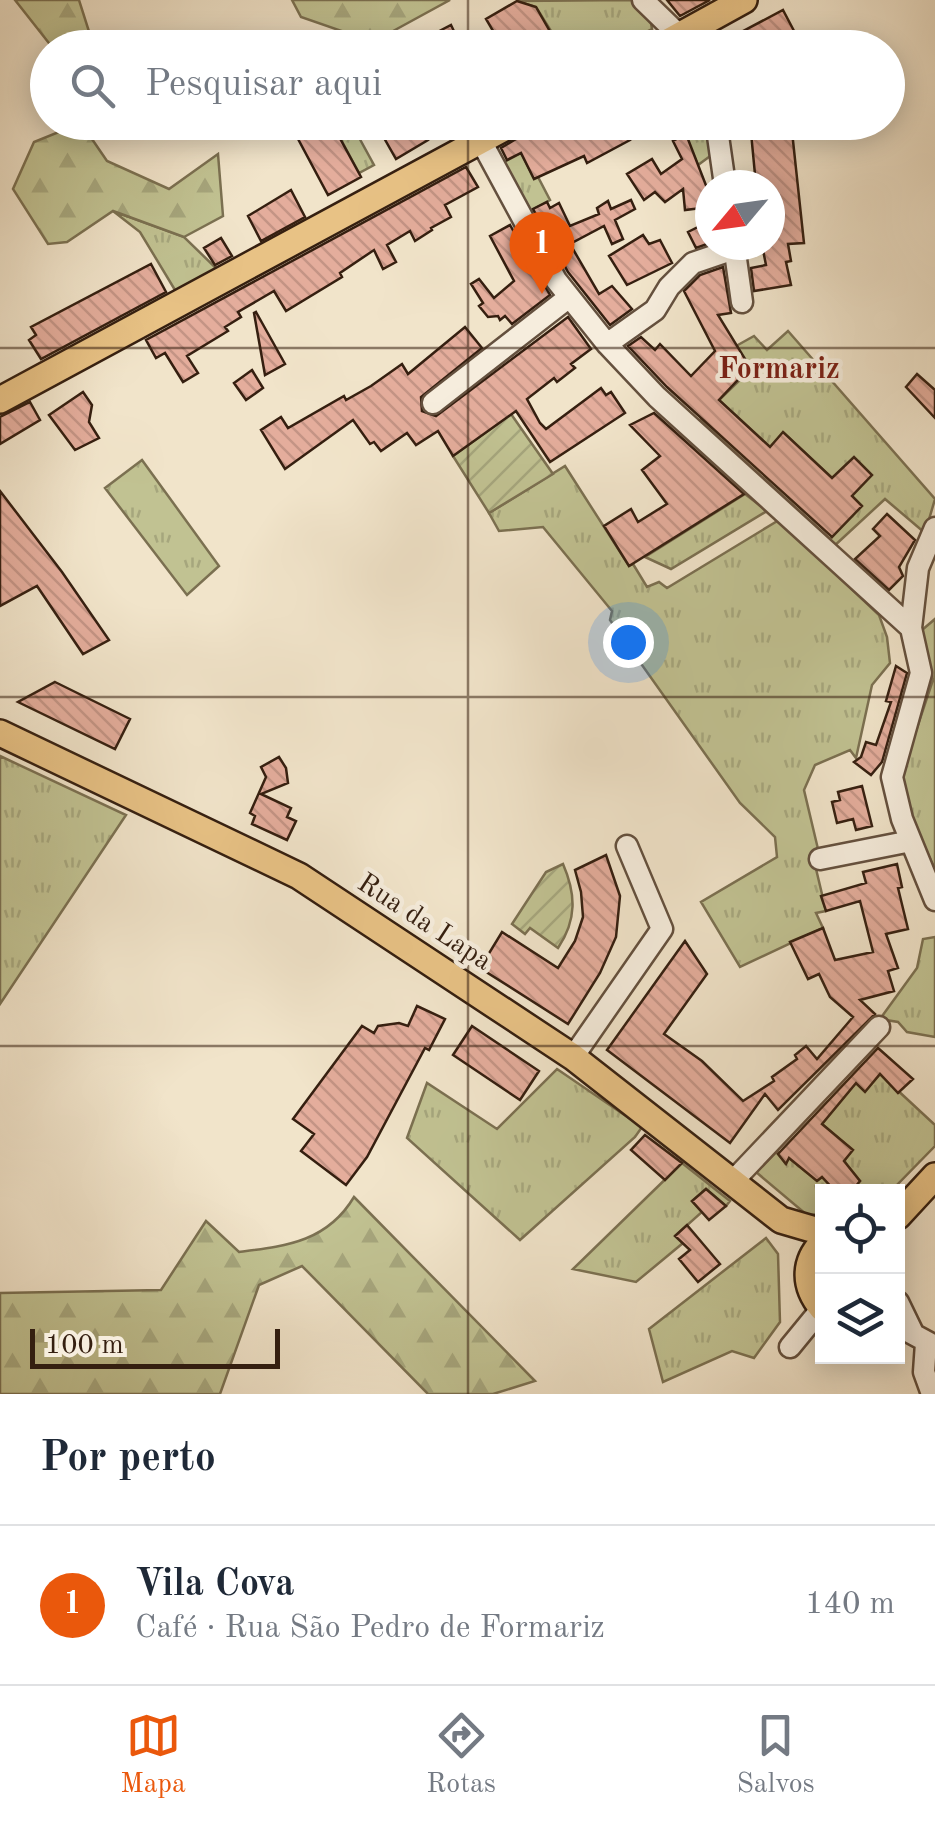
<!DOCTYPE html>
<html lang="pt">
<meta charset="utf-8">
<style>
body{margin:0;font-family:"Old Standard TT",serif;background:#f6f6f7;color:#1f2937}
.controls{position:absolute;right:30px;bottom:30px;display:grid;overflow:hidden;border-radius:0px;box-shadow:0 5px 25px #0003}
.controls button{width:90px;height:90px;display:grid;place-items:center;padding:0;border:0;border-bottom:2px solid #e0e1e3;background:#fff;color:#1f2937;font:50px sans-serif}
.compass{position:absolute;left:695px;top:170px;width:90px;height:90px;border-radius:50%;background:#fff;box-shadow:0 5px 25px #0003;rotate:241deg}
.scale{position:absolute;left:30px;bottom:25px;width:250px;box-sizing:border-box;padding-left:10px;border:5px solid #351f10;border-top:0;font-size:28px;line-height:35px;white-space:nowrap;color:#351f10;-webkit-text-stroke:8px #f6eddd;paint-order:stroke}
.you{position:absolute;left:628px;top:642px;width:35px;height:35px;margin:-25px;border:8px solid #fff;border-radius:50%;background:#1a73e8;box-shadow:0 0 0 15px #1a73e833}
.badge{display:grid;place-items:center;width:65px;height:65px;border-radius:50%;background:#ea580c;color:#fff;font-size:32px;font-weight:700}
.pin{position:absolute;translate:-50% -82px;filter:drop-shadow(0 2px 5px #0008)}
.pin::after{content:'';position:absolute;top:52px;width:35px;height:30px;background:inherit;clip-path:polygon(0 0,100% 0,50% 100%)}
.list{margin:0;padding:0;list-style:none}
h2{display:flex;justify-content:space-between;align-items:center;height:130px;margin:0;padding:0 40px;font-size:42px}
h2 small{font-size:32px;font-weight:400;color:#747a83}
.list li{display:grid;grid-template-columns:65px 1fr auto;gap:30px;align-items:center;box-sizing:border-box;height:160px;padding:0 40px;border-top:2px solid #e0e1e3}
.list b{display:block;font-size:38px;white-space:nowrap}
.list p{margin:0;font-size:32px;white-space:nowrap;color:#747a83}
.list em{font-size:32px;font-style:normal;color:#747a83}
.icon{flex:none;width:55px;height:55px;fill:none;stroke:currentColor;stroke-width:2;stroke-linecap:round;stroke-linejoin:round}
.map{position:relative;flex:none;width:935px;height:1394px;overflow:hidden}
.search{position:absolute;background:#fff;box-shadow:0 5px 25px #0003;left:30px;right:30px;top:30px;height:110px;display:flex;align-items:center;gap:25px;box-sizing:border-box;padding:0 35px;border-radius:55px;color:#747a83;font-size:38px}
.sheet{height:290px;background:#fff}
nav{display:flex;justify-content:space-around;align-items:center;box-sizing:border-box;height:140px;border-top:2px solid #e0e1e3;background:#fff;font-size:28px;color:#747a83}
nav a{display:grid;justify-items:center;gap:5px}
nav .on{color:#ea580c}
.map>svg:first-child{display:block}
</style>
<div class="map">
<svg width="935" height="1394" viewBox="0 0 935 1394">
<defs>
<pattern id="grass-tufts" width="24" height="20" patternUnits="userSpaceOnUse" patternTransform="scale(2.5)"><rect width="24" height="20" fill="#c1c292"/><path d="M3 7l-1-3M5 7V3M7 7l1-3M15 17l-1-3M17 17v-4M19 17l1-3" fill="none" stroke="#a6a67d"/></pattern>
<pattern id="forest-firs" width="22" height="20" patternUnits="userSpaceOnUse" patternTransform="scale(2.5)"><rect width="22" height="20" fill="#c1c292"/><path d="M5 1l3.5 6h-7zM16 11l3.5 6h-7z" fill="#a6a67d"/></pattern>
<pattern id="garden-furrows" width="10" height="10" patternUnits="userSpaceOnUse" patternTransform="scale(2.5)"><rect width="10" height="10" fill="#c1c292"/><path d="M-1 1l2-2M0 10L10 0M9 11l2-2" fill="none" stroke="#a6a67d"/></pattern>
<pattern id="building-back-hatch" width="6" height="6" patternUnits="userSpaceOnUse" patternTransform="scale(2.5)"><rect width="6" height="6" fill="#e4ad9c"/><path d="M-1 5l2 2M0 0l6 6M5-1l2 2" fill="none" stroke="#c49485"/></pattern>
</defs>
<rect width="100%" height="100%" fill="#f1e4ca"/>
<filter id="stains"><feTurbulence type="fractalNoise" baseFrequency=".002" numOctaves="4"/><feColorMatrix values="0 0 0 0 .2 0 0 0 0 .09 0 0 0 0 .02 0 0 0 .5 -.17"/></filter>
<radialGradient id="worn" r=".72"><stop offset=".6" stop-color="#630" stop-opacity="0"/><stop offset="1" stop-color="#630" stop-opacity=".3"/></radialGradient>
<path fill="url(#grass-tufts)" stroke="#7b7051" stroke-width="2.5" d="M632 0 650 17 652 29 615 47H561L536 7 517 1Z
M332 123H351L374 165 359 173Z
M679 123H709L713 154 698 165Z
M521 153 534 178 538 177 550 200 530 211 502 163Z
M113 211 184 237 221 273 178 295 140 232Z
M788 331 935 499 925 533 885 499 832 548 697 423 700 420 830 539 861 505 784 433 770 447 719 400 742 378 720 355 754 336 767 350Z
M142 460 219 566 187 595 105 488Z
M565 466 629 566 633 564 647 587 659 582 667 588 779 520 879 615 887 637 890 663 872 685 856 758 850 750 815 765 804 790 818 849 812 852 826 911 816 913 823 928 740 967 701 902 777 857 775 837 740 803 610 620 612 611 543 527 499 531 489 513Z
M745 494 767 511 671 569 645 557Z
M935 619V870L907 807 902 773 933 680 922 630Z
M0 756 126 815 0 1004Z
M935 937V1037L907 1032 898 1022 880 1019 917 968 923 939Z
M557 1069 642 1127 635 1137 520 1240 407 1138 427 1083 497 1129Z
M880 1074 935 1125V1146L891 1191H851L860 1181 844 1161 852 1150 822 1124 856 1083 865 1091Z
M777 1151 785 1163 789 1158 817 1181 822 1177 836 1191 822 1192V1214L807 1215 756 1172Z
M682 1163 730 1201 726 1206 706 1189 692 1201 702 1212 676 1235 683 1243 636 1282 573 1269Z
M766 1238 778 1254 780 1322 754 1358 732 1351 663 1382 649 1329Z"/>
<path fill="url(#forest-firs)" stroke="#7b7051" stroke-width="2.5" d="M15 0H79L93 44 52 47Z
M292 0H450L373 42 301 17Z
M81 123 107 161 169 189 218 154 223 216 184 237 113 211 67 242 48 244 13 189 34 142Z
M354 1197 535 1381 493 1394H428L302 1266 259 1285 220 1394H0V1293L161 1290 206 1221 239 1252C286 1246 327 1242 354 1197Z"/>
<path fill="url(#garden-furrows)" stroke="#7b7051" stroke-width="2.5" d="M511 414 553 474 489 513 453 456Z
M563 864C576 894 577 920 558 948L530 928 525 934 512 924 546 872Z"/>
<path fill="url(#building-back-hatch)" stroke="#351f10" stroke-width="2.5" d="M667 0H710L680 16Z
M517 1 536 7 552 35 529 48H503L486 19Z
M783 10 803 48H711Z
M451 25 462 48H407Z
M289 122H331L361 177 328 195Z
M375 122H419L428 140 396 159Z
M558 122H621L630 140 587 163 584 156 534 179 521 153 507 160 501 148 526 133 529 138Z
M750 122H791L804 243 788 244 791 261 786 262 791 285 754 291 751 268 766 265 762 245H770V185H756Z
M686 134 707 188H710V207L685 210 683 189 665 202 655 192 644 200 627 174 652 159 661 174 682 159 673 141Z
M466 167 478 187 445 205 451 217 431 228 432 230 415 241 410 231 387 245 396 262 383 269 374 250 340 273 342 277 286 311 274 291 238 312 241 317 225 327 228 331 187 356 198 373 183 382 165 353 156 358 146 340Z
M291 190 305 217 261 241 248 216Z
M631 200 635 209 615 220 623 239 612 244 604 226 570 244 599 294 612 286 632 309 610 325 568 272 533 209 547 202 550 208 559 203 570 226 599 214 597 208 608 201 611 209Z
M710 221V243L696 248 688 232Z
M510 225 550 295 512 324 505 316 500 320 498 316 488 317 479 306 483 303 471 284 479 279 494 298 514 281 490 236Z
M643 235 649 244 660 240 672 263 627 285 609 256Z
M221 238 232 256 215 265 204 248Z
M151 264 166 292 41 359 29 340 36 335 31 327Z
M723 267 731 313 718 315 750 367 719 400 770 447 783 432 832 478 854 457 872 475 852 496 862 506 832 537 667 387 628 346 641 337 655 350 660 344 691 376 715 351 684 291 700 275Z
M256 312 285 364 265 375 254 313Z
M568 317 591 349 571 364 575 368 557 382 554 378 527 399 540 423 546 429 601 388 606 395 611 392 625 413 550 462 516 411 453 456 438 431 416 445 407 433 381 451 374 442 370 444 353 420 285 469 261 430 281 417 288 428 344 396 346 400 371 386 402 364 408 374 465 327 482 348 421 397 422 411 436 416Z
M252 370 263 388 246 400 234 383Z
M917 374 935 390V418L906 387Z
M83 392 92 405 89 422 99 438 75 450 49 415Z
M30 402 40 420 0 444V417Z
M654 413 744 494 629 566 604 526 631 509 638 522 667 504 642 470 660 456 630 425Z
M0 491 62 572 109 640 83 654 37 586 0 606Z
M887 514 915 540 899 567 903 576 889 590 855 559 880 536 873 529Z
M896 666 907 673 882 762 871 775 854 762 861 757 866 742 876 745 891 702 886 701Z
M55 682 130 719 115 749 18 702Z
M279 757 286 768 288 783 261 794 291 808 287 817 296 821 287 840 252 824 255 816 250 813 266 777 261 767Z
M862 786 872 826 856 830 853 819 837 823 832 802 840 800 838 792Z
M606 855 620 896 616 937 600 973 568 1024 480 968 502 932 558 968 575 941 583 917 581 892 575 870Z
M897 864 902 887 898 888 908 929 886 934 898 968 888 971 894 991 860 1000 875 1014 778 1110 765 1094 730 1143 607 1050 685 941 707 974 664 1034 702 1061 743 1101 774 1081 772 1077 797 1059 795 1055 806 1046 817 1059 853 1017 830 997 819 974 808 979 790 942 823 928 835 960 873 952 860 901 826 911 821 896 866 883 863 872Z
M417 1006 445 1019 429 1050 425 1048 367 1157 346 1185 301 1151 314 1134 293 1119 362 1026 374 1033 378 1026 399 1023 408 1026Z
M472 1026 539 1071 520 1100 453 1055Z
M878 1048 913 1079 898 1093 880 1074 865 1092 856 1083 822 1124 853 1150 844 1161 860 1181 851 1192H836L822 1177 817 1181 789 1158 786 1164 778 1154Z
M645 1135 682 1163 665 1180 631 1150Z
M706 1189 726 1206 709 1220 692 1201Z
M687 1225 720 1264 698 1282 679 1259 690 1250 675 1236Z"/>
<g fill="none" stroke-linecap="round" stroke-linejoin="round">
<g stroke="#64503e" stroke-width="25">
<path id="minor" d="M643 0 679 35 686 48
M716 122 725 185
M481 141 556 280 607 344 657 397 911 628 921 673 892 777 902 819 935 900
M734 245 742 302
M607 344 655 310 669 287 693 263 734 249
M433 403 568 298
M911 628 918 568 935 528
M820 859 911 841
M573 1057 662 929 627 846
M734 1180 879 1027
M898 1302 913 1333
M898 1326 935 1346
M926 1343 924 1372 932 1394
M790 1347 822 1308"/>
</g>
<g stroke="#351f10" stroke-width="30">
<path id="major" d="M657 48 744 0
M0 400 515 122
M0 733 299 876 573 1057 781 1220 822 1232
M898 1216 935 1176
M822 1243C803 1263 804 1287 822 1308"/>
</g>
<use href="#minor" stroke="#f6eddd" stroke-width="20"/>
<use href="#major" stroke="#e8c285" stroke-width="25"/>
</g>
<path fill="none" stroke="#351f10" stroke-width="2.5" stroke-opacity="0.55" d="M468 0V48M468 122V1394M0 348H935M0 697H935M0 1046H935"/>
<g text-anchor="middle" dominant-baseline="central" stroke-width="9" stroke-linejoin="round" paint-order="stroke">
<g font-size="28" fill="#351f10" stroke="#f6eddd">
<text transform="translate(424 923) rotate(33)">Rua da Lapa</text>
</g>
<g font-size="30" font-weight="bold" fill="#7a1f14" stroke="#f6eddd">
<text x="779" y="370">Formariz</text>
</g>
</g>
<rect width="100%" height="100%" filter="url(#stains)"/>
<rect width="100%" height="100%" fill="url(#worn)"/>
</svg>
<div class="controls">
<button><svg class="icon" aria-label="locate" viewBox="0 0 24 24"><circle cx="12" cy="12" r="6"/><path d="M12 2v4M12 18v4M2 12h4M18 12h4"/></svg></button>
<button><svg class="icon" aria-label="layers" viewBox="0 0 24 24"><path d="M12 4l9 5-9 5-9-5zM3 14l9 5 9-5"/></svg></button>
</div>
<svg class="compass" viewBox="-18 -18 36 36"><path d="M0-13l5 13h-10z" fill="#e53935"/><path d="M0 13l5-13h-10z" fill="#747a83"/></svg>
<div class="scale">100 m</div>
<div class="you"></div>
<div class="pin badge" style="left:542px;top:294px">1</div>
<div class="search"><svg class="icon" aria-label="search" viewBox="0 0 24 24"><circle cx="10" cy="10" r="6"/><path d="M15 15l6 6"/></svg>Pesquisar aqui</div>
</div>
<section class="sheet">
<h2>Por perto<small></small></h2>
<ul class="list">
<li><span class="badge">1</span><div><b>Vila Cova</b><p>Café · Rua São Pedro de Formariz</p></div><em>140 m</em></li>
</ul>
</section>
<nav>
<a class="on"><svg class="icon" aria-label="map" viewBox="0 0 24 24"><path d="M3 6l6-2 6 2 6-2v14l-6 2-6-2-6 2zM9 4v14M15 6v14"/></svg>Mapa</a>
<a><svg class="icon" aria-label="directions" viewBox="0 0 24 24"><path d="M12 3l9 9-9 9-9-9zM9 14v-3h6M13 9l2 2-2 2"/></svg>Rotas</a>
<a><svg class="icon" aria-label="saved" viewBox="0 0 24 24"><path d="M7 4h10v16l-5-4-5 4z"/></svg>Salvos</a>
</nav>
